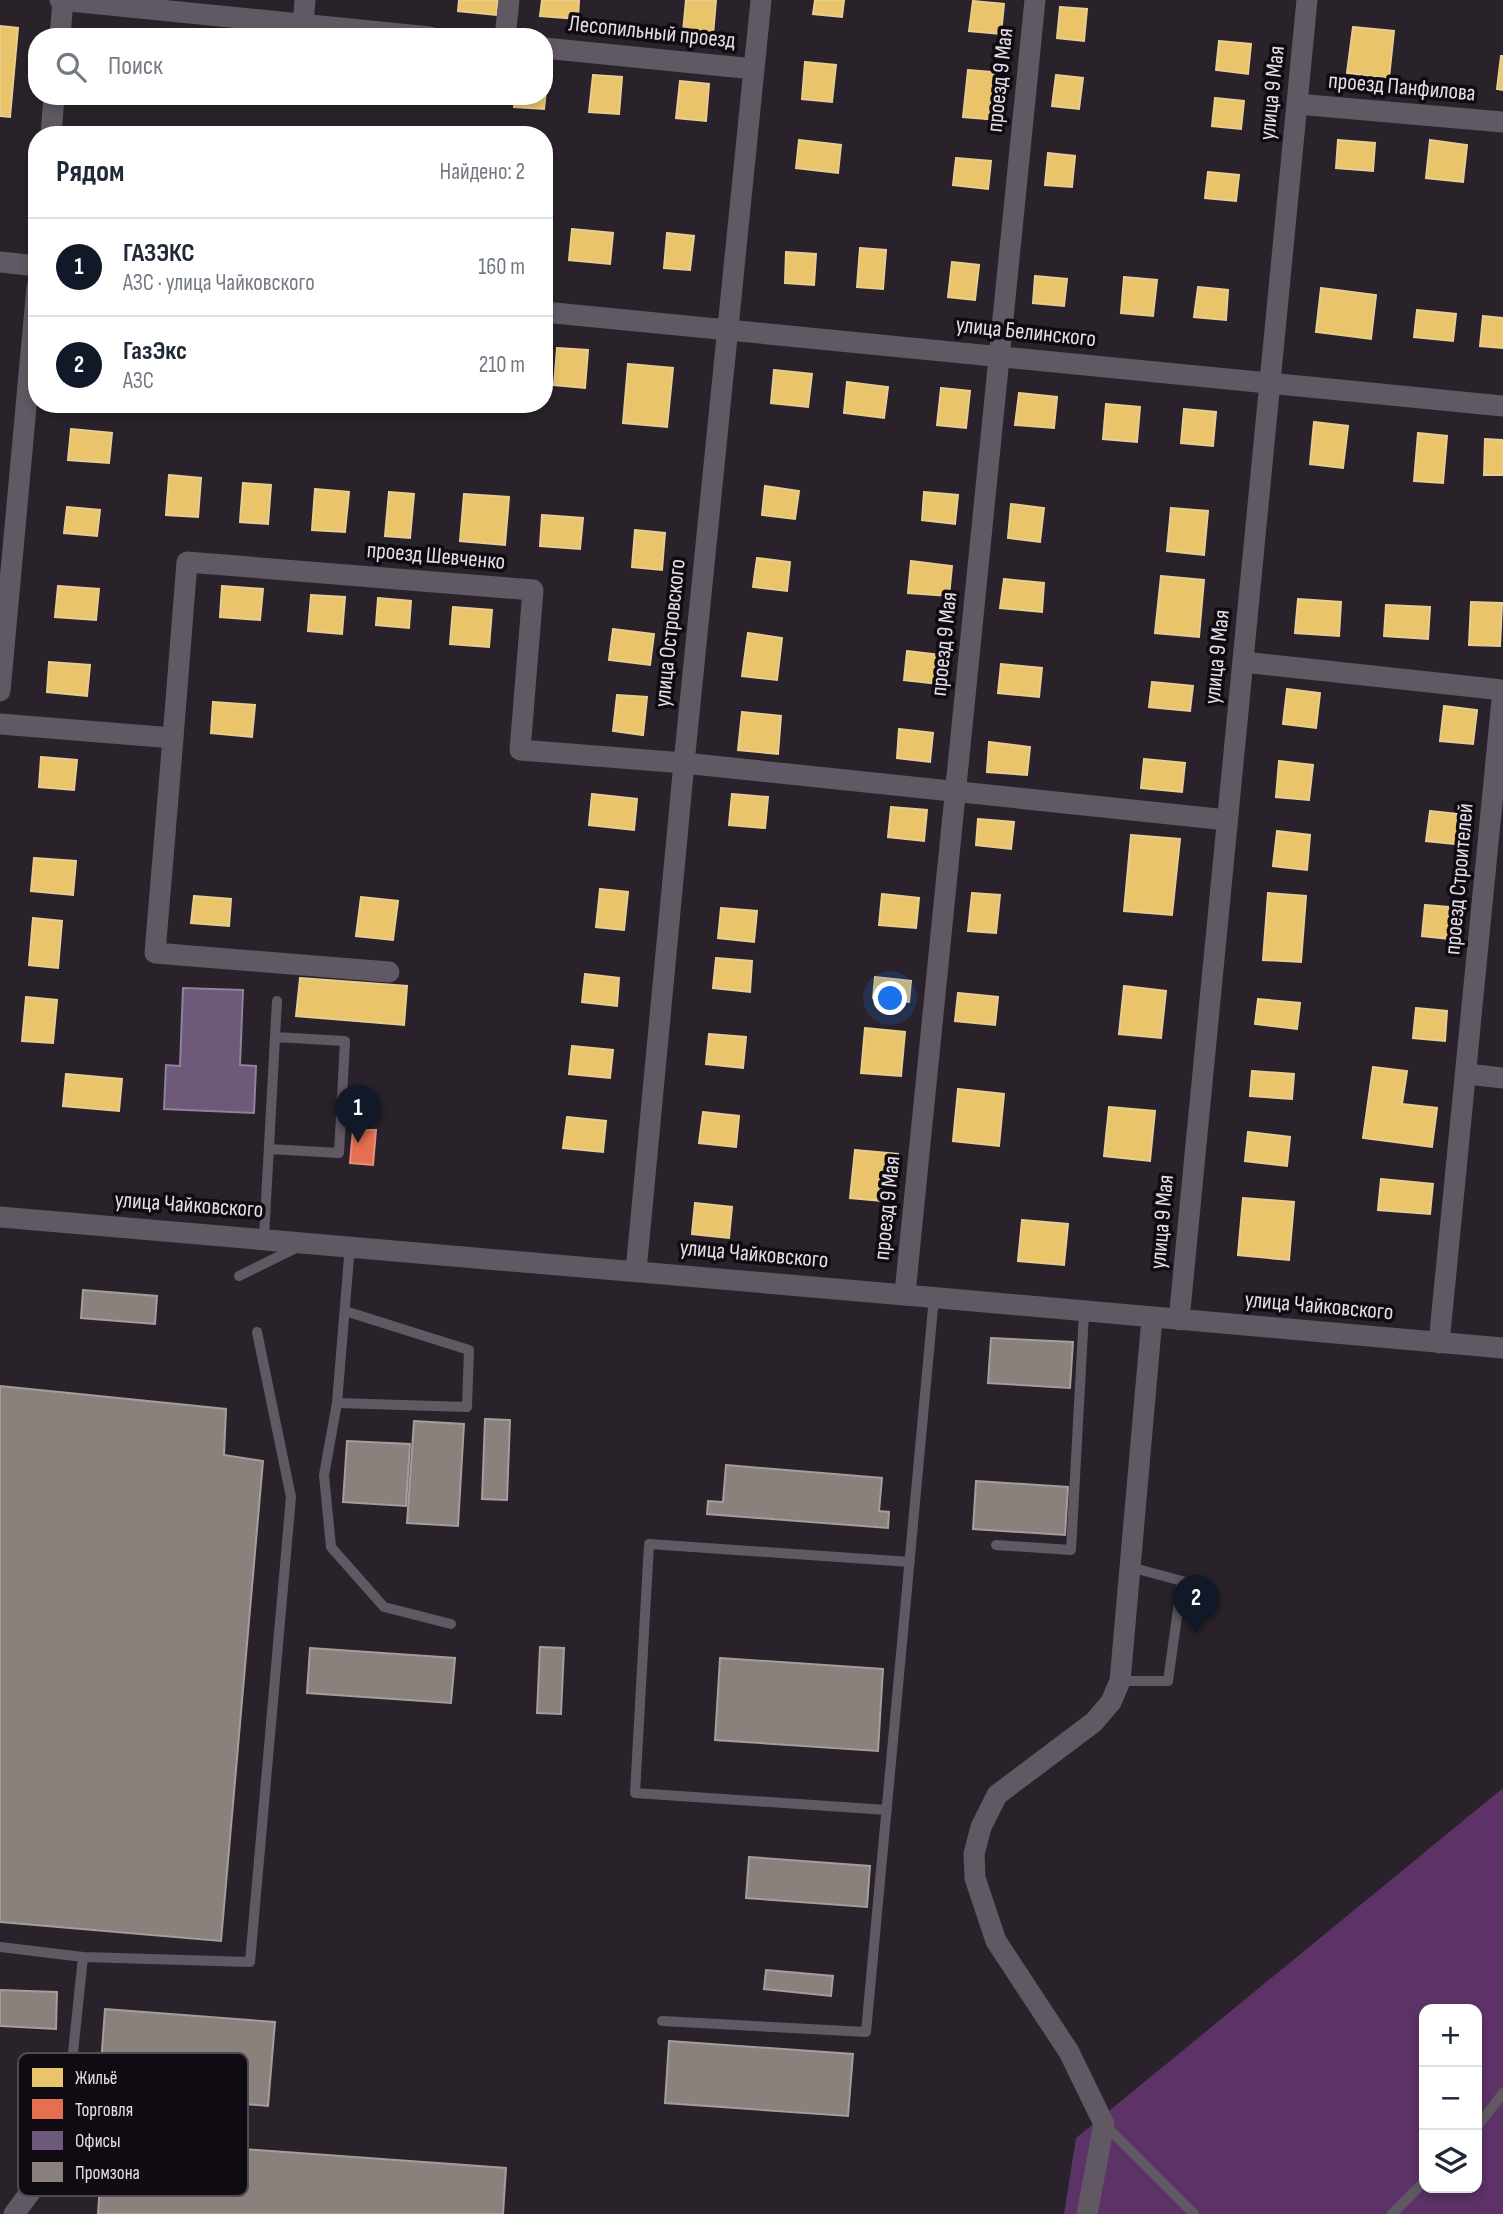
<!DOCTYPE html>
<html lang="ru">
<meta charset="utf-8">
<style>
body{margin:0;font-family:"Sofia Sans Condensed",sans-serif;background:#f6f6f7;color:#1f2937}
.controls{position:absolute;right:21px;bottom:21px;display:grid;overflow:hidden;border-radius:14px;box-shadow:0 4px 10px #0003}
.controls button{width:63px;height:63px;display:grid;place-items:center;padding:0;border:0;border-bottom:2px solid #e0e1e3;background:#fff;color:#1f2937;font:35px sans-serif}
.you{position:absolute;left:891px;top:999px;width:24px;height:24px;margin:-18px;border:5px solid #fff;border-radius:50%;background:#1a73e8;box-shadow:0 0 0 10px #1a73e833}
.badge{display:grid;place-items:center;width:46px;height:46px;border-radius:50%;background:#111827;color:#fff;font-size:23px;font-weight:700}
.pin{position:absolute;translate:-50% -58px;filter:drop-shadow(0 2px 4px #0008)}
.pin::after{content:'';position:absolute;top:37px;width:24px;height:21px;background:inherit;clip-path:polygon(0 0,100% 0,50% 100%)}
.list{margin:0;padding:0;list-style:none}
h2{display:flex;justify-content:space-between;align-items:center;height:91px;margin:0;padding:0 28px;font-size:30px}
h2 small{font-size:23px;font-weight:400;color:#747a83}
.list li{display:grid;grid-template-columns:46px 1fr auto;gap:21px;align-items:center;box-sizing:border-box;height:98px;padding:0 28px;border-top:2px solid #e0e1e3}
.list b{display:block;font-size:26px;white-space:nowrap}
.list p{margin:0;font-size:23px;white-space:nowrap;color:#747a83}
.list em{font-size:23px;font-style:normal;color:#747a83}
.icon{flex:none;width:38px;height:38px;fill:none;stroke:currentColor;stroke-width:2;stroke-linecap:round;stroke-linejoin:round}
.map{position:relative;flex:none;width:1503px;height:2214px;overflow:hidden}
.search{position:absolute;background:#fff;box-shadow:0 4px 10px #0003;left:28px;top:28px;width:525px;height:77px;display:flex;align-items:center;gap:18px;box-sizing:border-box;padding:0 24px;border-radius:28px;color:#747a83;font-size:26px}
.panel{position:absolute;background:#fff;box-shadow:0 4px 10px #0003;left:28px;top:126px;width:525px;height:287px;border-radius:28px}
.map>svg:first-child{display:block}
</style>
<div class="map">
<svg width="1503" height="2214" viewBox="0 0 1503 2214">
<rect width="100%" height="100%" fill="#29222a"/>
<path fill="#5c3267" fill-rule="evenodd" d="M1503 1788V2214H1064L1076 2138ZM1424 2009H1477V2188H1424Z"/>
<path fill="#e9c46a" stroke="#e8cc90" stroke-width="2" d="M459 0H498L496 15 458 11Z
M542 0H579L578 19 540 16Z
M686 0H716L713 35 683 32Z
M815 0H844L842 17 813 14Z
M973 1 1004 4 1001 34 969 31Z
M1060 7 1087 9 1084 41 1057 38Z
M0 26 18 28 10 117 0 116Z
M1353 27 1394 31 1389 78 1347 73Z
M114 33 148 36 114 37Z
M1219 41 1251 44 1248 74 1216 70Z
M1501 56H1503V90L1497 89Z
M805 62 836 65 832 102 802 99Z
M968 70 1003 73 998 120 963 117Z
M544 72 548 73 544 109 514 107 515 96H544Z
M593 75 622 77 619 114 589 112Z
M1056 75 1083 78 1079 109 1052 106Z
M680 81 709 84 706 121 676 118Z
M439 96H469L468 101Z
M1215 98 1244 101 1241 129 1212 126Z
M799 140 841 145 838 173 796 168Z
M1338 140 1375 143 1373 171 1336 168Z
M1430 140 1467 145 1463 182 1426 178Z
M1048 153 1075 156 1072 187 1045 185Z
M956 158 991 161 988 189 953 185Z
M1208 172 1239 175 1236 201 1205 198Z
M572 229 613 233 610 264 569 260Z
M667 233 694 236 690 270 664 268Z
M860 248 886 250 883 289 857 287Z
M786 252 816 254 814 285 785 283Z
M952 262 979 265 975 300 948 297Z
M1035 276 1067 279 1064 306 1033 303Z
M1124 277 1157 280 1153 316 1121 313Z
M1198 287 1228 290 1226 320 1194 317Z
M1321 288 1376 295 1371 339 1316 332Z
M1417 310 1456 314 1453 341 1414 337Z
M1483 316 1503 318V348L1480 346Z
M557 348 588 350 585 388 554 385Z
M628 364 673 368 667 427 623 423Z
M774 370 812 374 808 407 771 403Z
M847 382 888 387 884 418 844 413Z
M941 388 970 391 966 428 937 425Z
M1019 393 1057 397 1054 428 1015 425Z
M1106 404 1140 407 1137 442 1103 439Z
M1184 409 1216 412 1213 446 1181 443Z
M1314 422 1348 426 1343 468 1310 464Z
M71 429 112 433 109 463 68 460Z
M1418 433 1447 436 1443 483 1414 481Z
M1485 439 1503 440V475H1484Z
M169 475 201 478 198 517 166 515Z
M243 483 271 485 268 524 240 522Z
M765 486 799 491 795 519 762 515Z
M315 489 349 492 345 532 312 530Z
M389 492 414 494 410 538 385 536Z
M924 492 958 495 955 524 922 520Z
M464 494 509 497 505 545 460 541Z
M1011 504 1044 508 1040 542 1008 538Z
M67 507 100 510 97 536 64 533Z
M1171 508 1208 511 1204 555 1167 551Z
M542 515 583 518 580 549 540 546Z
M635 530 665 533 662 570 632 567Z
M757 558 790 562 787 591 753 587Z
M911 561 952 566 949 596 908 593Z
M1161 576 1204 580 1199 637 1155 633Z
M1004 579 1044 583 1042 612 1000 608Z
M58 586 99 589 96 620 55 617Z
M222 586 263 589 260 620 220 617Z
M311 595 345 597 342 634 308 631Z
M378 598 411 601 409 628 376 625Z
M1298 599 1341 602 1339 636 1295 633Z
M1471 602 1502 603 1500 646 1469 645Z
M1386 605 1430 607 1428 639 1384 636Z
M453 607 492 610 489 647 450 644Z
M613 629 654 634 650 665 609 660Z
M748 633 782 638 777 680 742 676Z
M907 651 940 655 938 684 904 680Z
M49 662 90 665 87 696 47 692Z
M1001 664 1042 668 1039 697 998 693Z
M1152 682 1193 686 1190 711 1149 707Z
M1287 689 1320 693 1316 728 1283 724Z
M617 695 647 697 643 735 613 731Z
M213 702 255 705 252 737 211 733Z
M1444 706 1477 710 1473 744 1440 741Z
M742 712 781 716 778 754 738 750Z
M899 729 933 733 930 762 897 758Z
M989 742 1030 747 1027 775 987 772Z
M41 757 77 760 74 790 39 787Z
M1144 759 1185 763 1182 792 1141 788Z
M1279 761 1313 765 1309 800 1276 797Z
M592 794 637 799 634 830 589 825Z
M732 794 768 797 765 828 729 825Z
M891 807 927 810 924 841 888 837Z
M1430 811 1467 815 1464 845 1426 841Z
M978 819 1014 822 1011 849 976 845Z
M1277 831 1310 835 1307 870 1273 866Z
M1131 835 1180 839 1172 915 1124 911Z
M34 858 76 861 73 895 31 891Z
M600 889 628 892 624 930 596 927Z
M972 893 1000 895 996 933 968 931Z
M1268 893 1306 896 1301 962 1263 960Z
M882 894 919 898 916 928 879 925Z
M194 896 231 899 229 926 191 923Z
M361 897 398 901 393 940 356 936Z
M1425 905 1461 908 1458 940 1422 936Z
M721 908 757 911 754 942 718 938Z
M33 918 62 921 58 968 29 965Z
M716 958 752 961 750 992 713 988Z
M585 974 619 978 617 1006 582 1002Z
M875 977 911 981 909 1002 873 998Z
M300 978 407 986 404 1025 296 1016Z
M1124 986 1166 991 1161 1038 1119 1034Z
M958 993 998 997 995 1025 955 1021Z
M26 997 57 1000 53 1043 22 1041Z
M1258 999 1300 1003 1297 1029 1255 1024Z
M1416 1008 1447 1011 1445 1041 1413 1038Z
M865 1028 905 1032 901 1076 861 1073Z
M709 1034 746 1037 743 1068 706 1064Z
M572 1046 613 1050 610 1078 569 1074Z
M1373 1067 1407 1071 1402 1104 1437 1108 1432 1147 1363 1138Z
M1252 1071 1294 1074 1292 1099 1250 1096Z
M66 1074 122 1079 119 1111 63 1106Z
M958 1089 1004 1094 999 1146 953 1141Z
M1109 1107 1155 1111 1150 1161 1104 1156Z
M703 1112 739 1116 736 1147 699 1143Z
M567 1117 606 1121 603 1152 563 1148Z
M1248 1132 1290 1137 1287 1166 1245 1161Z
M855 1150 898 1154 893 1202 850 1198Z
M1381 1179 1433 1184 1430 1214 1378 1210Z
M1243 1198 1294 1202 1289 1260 1238 1255Z
M695 1203 732 1207 729 1238 692 1234Z
M1022 1220 1068 1224 1064 1265 1018 1261Z"/>
<path fill="#e76f51" stroke="#e6907e" stroke-width="2" d="M353 1130H376L373 1165 350 1163Z"/>
<path fill="#6d597a" stroke="#91819b" stroke-width="2" d="M183 988 243 990 240 1065 256 1066 254 1113 164 1109 166 1065 180 1066Z"/>
<path fill="#8a817c" stroke="#a59d9c" stroke-width="2" d="M83 1290 157 1296 155 1324 81 1318Z
M991 1338 1073 1342 1070 1388 988 1383Z
M0 1386 226 1409 224 1455 263 1461 221 1941 0 1922Z
M485 1419 510 1420 507 1500 482 1499Z
M414 1421 464 1424 458 1526 407 1523Z
M347 1441 410 1444 406 1506 343 1502Z
M726 1465 882 1478 879 1511 889 1512 888 1528 707 1514 708 1501 723 1502Z
M976 1481 1068 1487 1065 1535 973 1529Z
M540 1647 564 1648 561 1714 537 1713Z
M310 1648 455 1658 451 1703 307 1693Z
M720 1658 883 1669 878 1751 715 1740Z
M749 1857 870 1866 867 1907 746 1898Z
M766 1970 833 1976 831 1996 764 1989Z
M0 1990 57 1992 56 2029 0 2026Z
M105 2009 275 2022 268 2106 99 2092Z
M669 2041 853 2054 848 2116 665 2103Z
M103 2139 506 2168 503 2214H98Z"/>
<g fill="none" stroke-linecap="round" stroke-linejoin="round">
<path stroke="#605963" stroke-width="10" d="M269 1149 339 1153 345 1041 275 1037
M264 1237 277 1001
M239 1276 302 1245
M345 1311 469 1350 467 1407 337 1403 350 1245
M337 1403 324 1475 331 1547 384 1607 451 1624
M996 1545 1071 1550 1084 1313
M1120 1681H1168L1182 1581 1130 1567
M887 1810 635 1793 649 1544 910 1562
M0 1947 83 1957
M662 2021 866 2032 934 1297
M1104 2124 1194 2214
M1477 2127 1503 2093
M63 2148 83 1957 250 1962 291 1497 257 1332
M1392 2214 1424 2182"/>
<path stroke="#605963" stroke-width="21" d="M60 0 430 37
M303 24 305 0
M60 37 63 0
M505 37 509 0
M544 48 754 69
M1297 104 1503 122
M51 135 54 96
M0 262 37 266
M544 312 1503 406
M1243 662 1503 690 1439 1343
M0 691 37 287
M0 724 173 738 187 562 533 590 520 750 684 763 1227 820
M173 738 155 953 389 972
M1467 1074 1503 1078
M0 1217C501 1256 1002 1305 1503 1348
M636 1271 684 763 761 0
M905 1293 1035 0
M1179 1320 1307 0
M14 2214 63 2148
M1087 2214 1104 2124 1069 2052 996 1941 975 1878 974 1854 981 1827 997 1795 1094 1722 1111 1702 1120 1681 1152 1318"/>
</g>
<g text-anchor="middle" dominant-baseline="central" stroke-width="7" stroke-linejoin="round" paint-order="stroke">
<g font-size="23" fill="#e5dee8" stroke="#100b12">
<text transform="translate(652 32) rotate(6)">Лесопильный проезд</text>
<text transform="translate(1000 80) rotate(-84)">проезд 9 Мая</text>
<text transform="translate(1402 87) rotate(5)">проезд Панфилова</text>
<text transform="translate(1272 93) rotate(-84)">улица 9 Мая</text>
<text transform="translate(1026 332) rotate(6)">улица Белинского</text>
<text transform="translate(436 556) rotate(5)">проезд Шевченко</text>
<text transform="translate(670 633) rotate(-84)">улица Островского</text>
<text transform="translate(944 644) rotate(-84)">проезд 9 Мая</text>
<text transform="translate(1217 657) rotate(-84)">улица 9 Мая</text>
<text transform="translate(1459 879) rotate(-85)">проезд Строителей</text>
<text transform="translate(189 1205) rotate(4)">улица Чайковского</text>
<text transform="translate(887 1208) rotate(-84)">проезд 9 Мая</text>
<text transform="translate(1162 1222) rotate(-85)">улица 9 Мая</text>
<text transform="translate(754 1254) rotate(5)">улица Чайковского</text>
<text transform="translate(1319 1306) rotate(5)">улица Чайковского</text>
</g>
</g>
<rect x="18" y="2053" width="230" height="143" rx="10" fill="#100b12" stroke="#504a52" stroke-width="2"/>
<rect x="32" y="2068" width="31" height="19" fill="#e9c46a"/>
<rect x="32" y="2099" width="31" height="20" fill="#e76f51"/>
<rect x="32" y="2131" width="31" height="19" fill="#6d597a"/>
<rect x="32" y="2162" width="31" height="20" fill="#8a817c"/>
<g font-size="19" fill="#e5dee8">
<text x="75" y="2084">Жильё</text>
<text x="75" y="2116">Торговля</text>
<text x="75" y="2147">Офисы</text>
<text x="75" y="2179">Промзона</text>
</g>
</svg>
<div class="controls">
<button>+</button>
<button>−</button>
<button><svg class="icon" aria-label="layers" viewBox="0 0 24 24"><path d="M12 4l9 5-9 5-9-5zM3 14l9 5 9-5"/></svg></button>
</div>
<div class="you"></div>
<div class="pin badge" style="left:358px;top:1143px">1</div>
<div class="pin badge" style="left:1196px;top:1633px">2</div>
<div class="search"><svg class="icon" aria-label="search" viewBox="0 0 24 24"><circle cx="10" cy="10" r="6"/><path d="M15 15l6 6"/></svg>Поиск</div>
<section class="panel">
<h2>Рядом<small>Найдено: 2</small></h2>
<ul class="list">
<li><span class="badge">1</span><div><b>ГАЗЭКС</b><p>АЗС · улица Чайковского</p></div><em>160 m</em></li>
<li><span class="badge">2</span><div><b>ГазЭкс</b><p>АЗС</p></div><em>210 m</em></li>
</ul>
</section>
</div>
